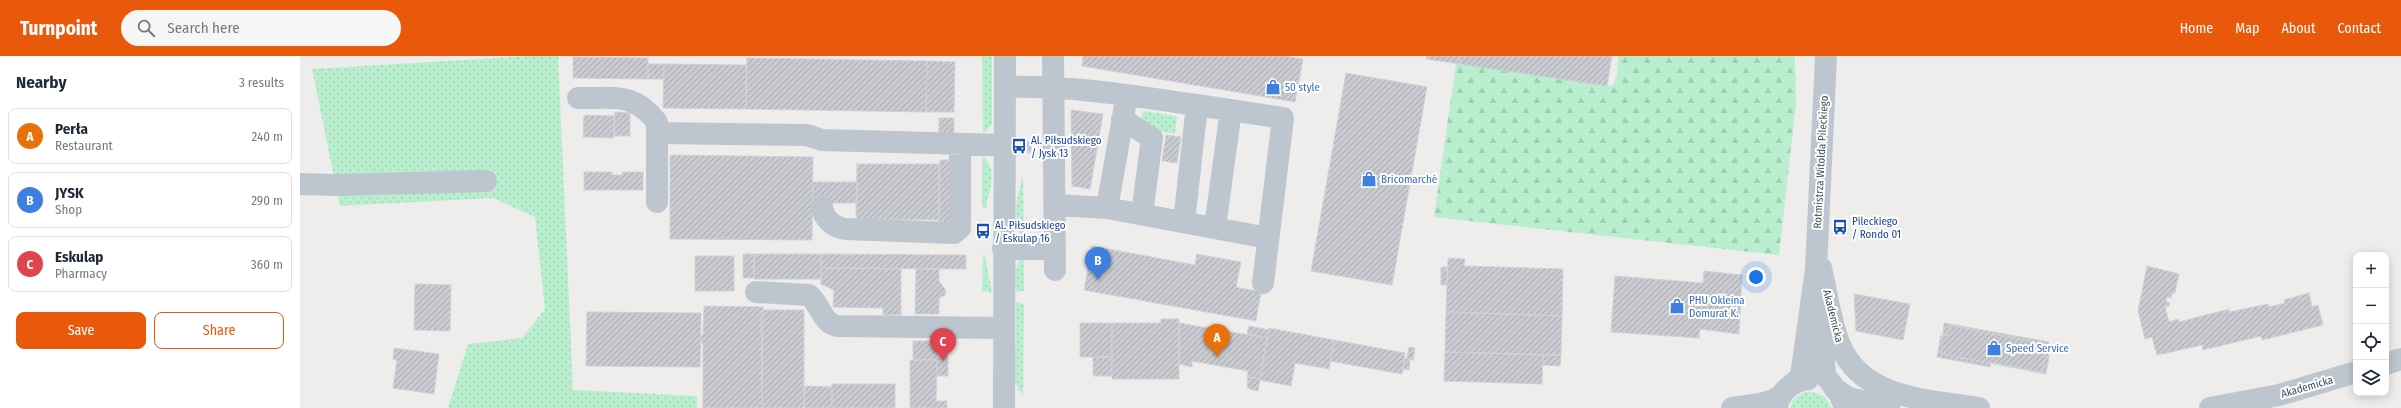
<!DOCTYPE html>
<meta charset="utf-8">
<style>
body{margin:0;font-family:"Fira Sans Condensed",sans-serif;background:#f6f6f7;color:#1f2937}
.controls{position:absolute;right:12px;bottom:12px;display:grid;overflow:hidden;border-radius:8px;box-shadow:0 2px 10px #0003}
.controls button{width:36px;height:36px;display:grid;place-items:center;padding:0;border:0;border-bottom:1px solid #e0e1e3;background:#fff;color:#1f2937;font:20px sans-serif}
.you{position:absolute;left:1456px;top:221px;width:14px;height:14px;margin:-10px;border:3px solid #fff;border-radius:50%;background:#1a73e8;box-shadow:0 0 0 6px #1a73e833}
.badge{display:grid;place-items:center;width:26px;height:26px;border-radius:50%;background:#ea580c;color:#fff;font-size:13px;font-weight:700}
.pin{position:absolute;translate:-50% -33px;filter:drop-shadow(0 1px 2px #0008)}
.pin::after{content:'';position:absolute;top:21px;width:14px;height:12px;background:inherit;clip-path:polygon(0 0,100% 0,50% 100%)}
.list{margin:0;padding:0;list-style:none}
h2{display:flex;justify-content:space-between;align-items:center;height:52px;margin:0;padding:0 16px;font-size:17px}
h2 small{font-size:13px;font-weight:400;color:#747a83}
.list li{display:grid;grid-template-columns:26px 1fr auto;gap:12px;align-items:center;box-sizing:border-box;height:56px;margin:0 8px 8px;padding:0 8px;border:1px solid #e0e1e3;border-radius:8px}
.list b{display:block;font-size:15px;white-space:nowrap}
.list p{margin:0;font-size:13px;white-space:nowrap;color:#747a83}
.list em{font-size:13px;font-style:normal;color:#747a83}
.actions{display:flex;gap:8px;padding:12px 16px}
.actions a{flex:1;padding:9px 0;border:1px solid #ea580c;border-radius:8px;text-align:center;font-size:14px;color:#ea580c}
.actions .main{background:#ea580c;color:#fff}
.icon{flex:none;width:22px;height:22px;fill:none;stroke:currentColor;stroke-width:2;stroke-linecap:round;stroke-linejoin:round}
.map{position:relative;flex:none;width:2101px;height:352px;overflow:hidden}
header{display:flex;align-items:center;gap:24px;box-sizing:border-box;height:56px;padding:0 20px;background:#ea580c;color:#fff}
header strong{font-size:19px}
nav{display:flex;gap:22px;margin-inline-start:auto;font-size:14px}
.search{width:280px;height:36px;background:#f6f6f7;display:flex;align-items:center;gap:10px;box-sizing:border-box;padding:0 14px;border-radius:22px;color:#747a83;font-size:15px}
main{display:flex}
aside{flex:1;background:#fff}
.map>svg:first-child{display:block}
</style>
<header>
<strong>Turnpoint</strong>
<div class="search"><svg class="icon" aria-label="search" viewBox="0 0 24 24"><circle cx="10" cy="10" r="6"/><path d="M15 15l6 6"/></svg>Search here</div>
<nav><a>Home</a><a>Map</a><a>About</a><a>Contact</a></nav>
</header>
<main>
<aside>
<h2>Nearby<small>3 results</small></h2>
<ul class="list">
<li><span class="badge" style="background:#e8710a">A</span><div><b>Perła</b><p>Restaurant</p></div><em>240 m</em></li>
<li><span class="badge" style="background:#3f7fe0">B</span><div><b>JYSK</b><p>Shop</p></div><em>290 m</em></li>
<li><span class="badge" style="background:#e0444e">C</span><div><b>Eskulap</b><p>Pharmacy</p></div><em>360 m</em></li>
</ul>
<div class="actions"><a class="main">Save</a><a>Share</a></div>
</aside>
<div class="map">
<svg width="2101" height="352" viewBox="0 0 2101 352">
<defs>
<pattern id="grass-dots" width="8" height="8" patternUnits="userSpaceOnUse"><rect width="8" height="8" fill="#b9eece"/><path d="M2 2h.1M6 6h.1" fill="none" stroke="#a0ceb3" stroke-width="1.8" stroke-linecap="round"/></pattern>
<pattern id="forest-firs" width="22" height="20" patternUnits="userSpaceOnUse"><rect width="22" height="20" fill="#b9eece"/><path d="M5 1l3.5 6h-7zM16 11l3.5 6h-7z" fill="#a0ceb3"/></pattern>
<pattern id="building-hatch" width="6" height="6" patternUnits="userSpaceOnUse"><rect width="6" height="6" fill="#c9cbd1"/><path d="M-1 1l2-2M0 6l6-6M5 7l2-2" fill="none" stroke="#a5a7ad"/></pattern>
</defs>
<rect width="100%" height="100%" fill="#efecec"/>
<path fill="url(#grass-dots)" d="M230 0H258L273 334 397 340V352H148L168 288 222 282 245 253 235 161 193 142 40 150 12 13Z
M682 0H692V68L683 78Z
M843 55 877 60 875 78 840 71Z
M682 100C700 112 688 136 686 153L682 151Z
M722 122H723L724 182C708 168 719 140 722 122Z
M683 198 685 199 692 237 682 235Z
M724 202V235L716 236C716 225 712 207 724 202Z
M716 246 724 248 723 339 718 333 715 325Z
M1509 335 1524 340 1532 352H1490C1492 343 1500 337 1509 335Z"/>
<path fill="url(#forest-firs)" d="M1318 0H1495L1496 46 1479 199 1134 161 1156 7 1313 30 1317 18Z"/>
<path fill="url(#building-hatch)" stroke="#d0d2d8" d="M783 0H983L1003 3 995 46 782 10Z
M1127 0H1160L1159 8 1126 3Z
M1160 0H1312L1307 30 1159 8Z
M273 1 348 2V23L273 22Z
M447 2 627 5 626 56 446 53Z
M627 5 655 6 654 56H626Z
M348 8H364V23H348Z
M364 8 446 9V53L363 52Z
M1046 17 1127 31 1092 229 1011 215Z
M771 54 803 58 790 133 772 130Z
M315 56 330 57V80H314Z
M284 59 314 60V82L283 81Z
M639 62H654V78H639Z
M866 79 881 81 877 107 862 105Z
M727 86H731V97H728Z
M370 99 513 101 512 184 370 183Z
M640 104H656L655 169H639Z
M557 108H639V164L556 163Z
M284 116H312V119H322V116H343V134H284Z
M513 126H557V147H513Z
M792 190 895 209 897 198 941 206 936 231 961 236 956 265 784 234Z
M443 198H454V222H443Z
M454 198H521V223H454Z
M521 198 666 199V213L521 212Z
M395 200H434V235H395Z
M1148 202 1165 203 1164 210 1263 213 1262 260 1146 256Z
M1847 210 1879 218 1875 237H1873L1871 242 1867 241 1866 246 1870 247 1869 250 1865 251 1869 266 1878 263 1879 266 1929 253V256L1968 248 1969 251 1985 247 1984 244 2009 237 2012 251 2018 249 2023 269 1962 284 1961 280 1903 294 1902 289 1857 299 1852 281 1845 283 1838 255Z
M1141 211H1147V229H1141Z
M521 212 601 213V259H583V252L533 251 534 234 521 228Z
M616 213H639V225L646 234 645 239 639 242V258H615Z
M1404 215 1442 219 1439 278 1400 273 1399 282 1311 276 1315 220 1403 227Z
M115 228 151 229 150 275 114 274Z
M1554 238 1610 248 1603 284 1556 275Z
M404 250 463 251 462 352H403V287H401V279H403Z
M461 254H504V352H462Z
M287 256 401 257 400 311 286 310Z
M1146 256 1262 260 1261 299 1145 296Z
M861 263H879V323H812V267H861Z
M780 267H812V301H780Z
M879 267 967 282 960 323 947 321 948 315 892 305V311L879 308Z
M1644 267 1749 286 1742 316 1641 298Z
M1649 269 1751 289 1746 318 1690 307V311L1637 301 1641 279 1647 280Z
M949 270 969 274 967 282 947 278Z
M969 272 1034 284 1029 313 995 307 991 330 960 324Z
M1034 284 1105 297 1102 318 1030 305Z
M613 285H648V320H636L637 304H613Z
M1109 291 1115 292 1113 304 1107 302Z
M94 292 139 298 134 338 93 332 97 304 93 303Z
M1145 296 1243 299 1242 328 1144 325Z
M1243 299H1261L1260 310 1243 309Z
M793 301H812V320H793Z
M1105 302 1110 303 1109 314 1103 313Z
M610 304H637L636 345H647V352H610Z
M948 321 960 323 958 335 947 332Z
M532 328H595V352H532Z
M505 330 532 331V352H504Z"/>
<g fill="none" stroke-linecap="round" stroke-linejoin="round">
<path stroke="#bdc6cf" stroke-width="22" d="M753 0 755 214
M705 31C769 29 833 40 897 49L884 166
M278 42C314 43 333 35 357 66V146
M897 49 983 62 963 227
M822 63 852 82 842 158
M357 77 507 79 522 84 703 89
M0 128 37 129 186 125
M756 149 807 152 968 182
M522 150C523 162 533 171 545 173L654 177 660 172V88
M807 152 827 39
M915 171 931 54
M703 193H755
M1521 212C1527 237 1530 265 1540 289 1562 343 1629 344 1679 352
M456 236 509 239C520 248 522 267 537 270L703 272
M1520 256 1525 319 1540 339 1545 352
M2086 308 2101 303
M1494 327 1500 322 1502 313 1516 213 1526 0
M1535 333 1549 342 1589 352
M704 352 705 0
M1432 352C1449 349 1468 349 1482 339
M1477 352C1479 336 1492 325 1508 323
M1910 352 1979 339 2056 316"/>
</g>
<defs>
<g id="shop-bare" transform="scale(1.2)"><path d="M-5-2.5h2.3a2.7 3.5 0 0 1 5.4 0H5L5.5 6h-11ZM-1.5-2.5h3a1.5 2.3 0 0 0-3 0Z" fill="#3f7fe0" stroke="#fff" stroke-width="2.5" paint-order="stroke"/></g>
<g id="bus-bare" transform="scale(1.2)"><path d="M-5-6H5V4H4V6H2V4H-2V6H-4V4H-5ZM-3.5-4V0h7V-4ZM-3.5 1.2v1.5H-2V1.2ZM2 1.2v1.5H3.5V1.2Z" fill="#1a4fb4" stroke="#fff" stroke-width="2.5" paint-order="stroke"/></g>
</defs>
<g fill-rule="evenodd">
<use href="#shop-bare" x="973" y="31"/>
<use href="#bus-bare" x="719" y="90"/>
<use href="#shop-bare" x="1069" y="123"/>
<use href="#bus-bare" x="1540" y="171"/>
<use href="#bus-bare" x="683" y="175"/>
<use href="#shop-bare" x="1377" y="250"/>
<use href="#shop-bare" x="1694" y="292"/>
</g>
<g text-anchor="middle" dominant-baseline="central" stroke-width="4" stroke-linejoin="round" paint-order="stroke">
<g font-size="11" fill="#366cbe" stroke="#fff" text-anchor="start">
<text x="985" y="31">50 style</text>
<text x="1081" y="123">Bricomarché</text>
<text x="1389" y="244">PHU Okleina<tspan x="1389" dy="13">Domurat K.</tspan></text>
<text x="1706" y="292">Speed Service</text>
</g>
<g font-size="11" fill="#164399" stroke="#fff" text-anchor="start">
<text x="731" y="84">Al. Piłsudskiego<tspan x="731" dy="13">/ Jysk 13</tspan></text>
<text x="1552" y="165">Pileckiego<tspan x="1552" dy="13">/ Rondo 01</tspan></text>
<text x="695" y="169">Al. Piłsudskiego<tspan x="695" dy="13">/ Eskulap 16</tspan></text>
</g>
<g font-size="11" fill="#454f59" stroke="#fff">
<text transform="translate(1521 106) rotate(-87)">Rotmistrza Witolda Pileckiego</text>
<text transform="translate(1533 260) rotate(76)">Akademicka</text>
<text transform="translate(2007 331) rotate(-16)">Akademicka</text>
</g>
</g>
</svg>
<div class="controls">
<button>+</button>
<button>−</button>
<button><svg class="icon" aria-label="locate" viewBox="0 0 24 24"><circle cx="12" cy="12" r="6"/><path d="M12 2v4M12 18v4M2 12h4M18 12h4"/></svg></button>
<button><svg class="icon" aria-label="layers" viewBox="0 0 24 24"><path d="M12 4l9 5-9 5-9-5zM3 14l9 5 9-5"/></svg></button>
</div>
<div class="you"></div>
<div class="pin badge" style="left:917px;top:301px;background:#e8710a">A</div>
<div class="pin badge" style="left:798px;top:224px;background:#3f7fe0">B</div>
<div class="pin badge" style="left:643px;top:305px;background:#e0444e">C</div>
</div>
</main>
